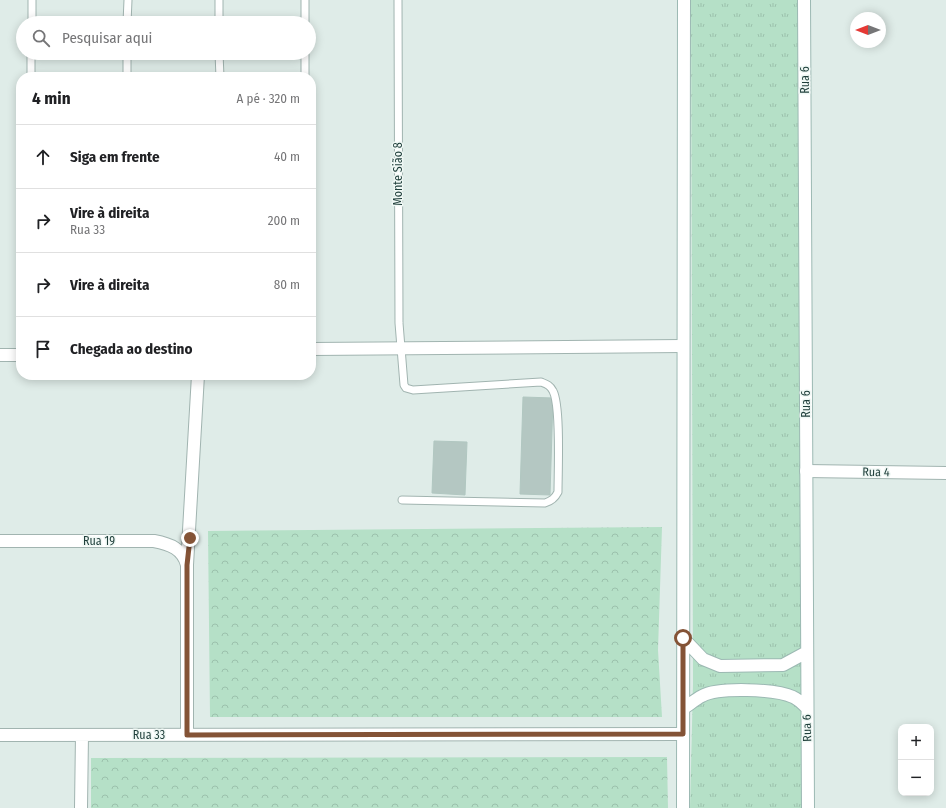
<!DOCTYPE html>
<html lang="pt">
<meta charset="utf-8">
<style>
body{margin:0;font-family:"Fira Sans Condensed",sans-serif;background:#f2f2f2;color:#202124}
.controls{position:absolute;right:12px;bottom:12px;display:grid;overflow:hidden;border-radius:8px;box-shadow:0 2px 10px #0003}
.controls button{width:36px;height:36px;display:grid;place-items:center;padding:0;border:0;border-bottom:1px solid #e0e0e0;background:#fff;color:#202124;font:20px sans-serif}
.compass{position:absolute;left:850px;top:12px;width:36px;height:36px;border-radius:50%;background:#fff;box-shadow:0 2px 10px #0003;rotate:270deg}
.stop{position:absolute;width:12px;height:12px;margin:-9px;border:3px solid #845336;border-radius:50%;background:#fff}
.stop.end{background:#845336;border-color:#fff;box-shadow:0 1px 4px #0008}
.list{margin:0;padding:0;list-style:none}
h2{display:flex;justify-content:space-between;align-items:center;height:52px;margin:0;padding:0 16px;font-size:17px}
h2 small{font-size:13px;font-weight:400;color:#757577}
.list li{display:grid;grid-template-columns:26px 1fr auto;gap:12px;align-items:center;box-sizing:border-box;height:64px;padding:0 16px;border-top:1px solid #e0e0e0}
.list b{display:block;font-size:15px;white-space:nowrap}
.list p{margin:0;font-size:13px;white-space:nowrap;color:#757577}
.list em{font-size:13px;font-style:normal;color:#757577}
.icon{flex:none;width:22px;height:22px;fill:none;stroke:currentColor;stroke-width:2;stroke-linecap:round;stroke-linejoin:round}
.map{position:relative;flex:none;width:946px;height:808px;overflow:hidden}
.search{position:absolute;background:#fff;box-shadow:0 2px 10px #0003;left:16px;top:16px;width:300px;height:44px;display:flex;align-items:center;gap:10px;box-sizing:border-box;padding:0 14px;border-radius:22px;color:#757577;font-size:15px}
.panel{position:absolute;background:#fff;box-shadow:0 2px 10px #0003;left:16px;top:72px;width:300px;height:308px;border-radius:16px}
.map>svg:first-child{display:block}
</style>
<div class="map">
<svg width="946" height="808" viewBox="0 0 946 808">
<defs>
<pattern id="forest-crowns" width="20" height="18" patternUnits="userSpaceOnUse"><rect width="20" height="18" fill="#b5e0c7"/><path d="M2 6a3 3 0 1 1 6 0M12 15a3 3 0 1 1 6 0" fill="none" stroke="#9bc1ac"/></pattern>
<pattern id="park-tufts" width="24" height="20" patternUnits="userSpaceOnUse"><rect width="24" height="20" fill="#b5e0c7"/><path d="M3 7l-1-3M5 7V3M7 7l1-3M15 17l-1-3M17 17v-4M19 17l1-3" fill="none" stroke="#9bc1ac"/></pattern>
</defs>
<rect width="100%" height="100%" fill="#dfece8"/>
<path fill="url(#forest-crowns)" d="M662 527 658 650 662 717H210L208 531Z
M667 757 668 808H91V758Z"/>
<path fill="url(#park-tufts)" d="M691 0H806L810 808H690L693 684Z"/>
<path fill="#b4c7c2" stroke="#b1c7c1" d="M523 397 553 398 550 495 520 494Z
M434 441 467 442 465 495 432 493Z"/>
<g fill="none" stroke-linecap="round" stroke-linejoin="round">
<g stroke="#a1b4b0" stroke-width="9">
<path id="lane" d="M219 0V23
M398 0 399 323 404 385 406 388 413 390 541 382C546 384 550 385 553 391 561 406 558 472 558 492 555 498 552 501 545 503L402 500
M32 23V0
M127 23 128 0
M305 23V0
M219 53 220 77
M31 77V53
M127 77V53
M305 77V53"/>
</g>
<g stroke="#a1b4b0" stroke-width="14">
<path id="street" d="M311 349 683 346
M0 355H21
M806 471 946 473
M0 541H154C170 544 183 549 187 565
M0 735 683 734
M187 735V565L198 375
M81 808 82 735"/>
</g>
<g stroke="#9cb9b3" stroke-width="14">
<path id="secondary" d="M804 0 808 808
M683 638 703 659 720 666 783 665 807 652
M684 708C690 704 696 699 702 696 718 687 776 689 793 697 798 699 803 704 807 708
M683 808 684 0"/>
</g>
<use href="#lane" stroke="#fff" stroke-width="7"/>
<use href="#street" stroke="#fff" stroke-width="12"/>
<use href="#secondary" stroke="#fff" stroke-width="12"/>
</g>
<g fill="none" stroke-linecap="round" stroke-linejoin="round">
<path stroke="#845336" stroke-width="5" d="M190 538 187 565V735L683 734V638"/>
</g>
<g text-anchor="middle" dominant-baseline="central" stroke-width="3" stroke-linejoin="round" paint-order="stroke">
<g font-size="12" fill="#1e3e3a" stroke="#f0f8f5">
<text transform="translate(805 80) rotate(-90)">Rua 6</text>
<text transform="translate(398 174) rotate(-90)">Monte Sião 8</text>
<text transform="translate(806 404) rotate(-90)">Rua 6</text>
<text transform="translate(876 472) rotate(1)">Rua 4</text>
<text x="99" y="541">Rua 19</text>
<text transform="translate(807 728) rotate(-91)">Rua 6</text>
<text x="149" y="735">Rua 33</text>
</g>
</g>
</svg>
<div class="controls">
<button>+</button>
<button>−</button>
</div>
<svg class="compass" viewBox="-18 -18 36 36"><path d="M0-13l5 13h-10z" fill="#e53935"/><path d="M0 13l5-13h-10z" fill="#757577"/></svg>
<div class="stop" style="left:683px;top:638px"></div>
<div class="stop end" style="left:190px;top:538px"></div>
<div class="search"><svg class="icon" aria-label="search" viewBox="0 0 24 24"><circle cx="10" cy="10" r="6"/><path d="M15 15l6 6"/></svg>Pesquisar aqui</div>
<section class="panel">
<h2>4 min<small>A pé · 320 m</small></h2>
<ul class="list">
<li><svg class="icon" aria-label="ahead" viewBox="0 0 24 24"><path d="M12 20V5M6 11l6-6 6 6"/></svg><div><b>Siga em frente</b></div><em>40 m</em></li>
<li><svg class="icon" aria-label="right" viewBox="0 0 24 24"><path d="M7 20v-9h11M14 6l5 5-5 5"/></svg><div><b>Vire à direita</b><p>Rua 33</p></div><em>200 m</em></li>
<li><svg class="icon" aria-label="right" viewBox="0 0 24 24"><path d="M7 20v-9h11M14 6l5 5-5 5"/></svg><div><b>Vire à direita</b></div><em>80 m</em></li>
<li><svg class="icon" aria-label="arrive" viewBox="0 0 24 24"><path d="M6 21V4h12l-3 4 3 4H6"/></svg><div><b>Chegada ao destino</b></div></li>
</ul>
</section>
</div>
